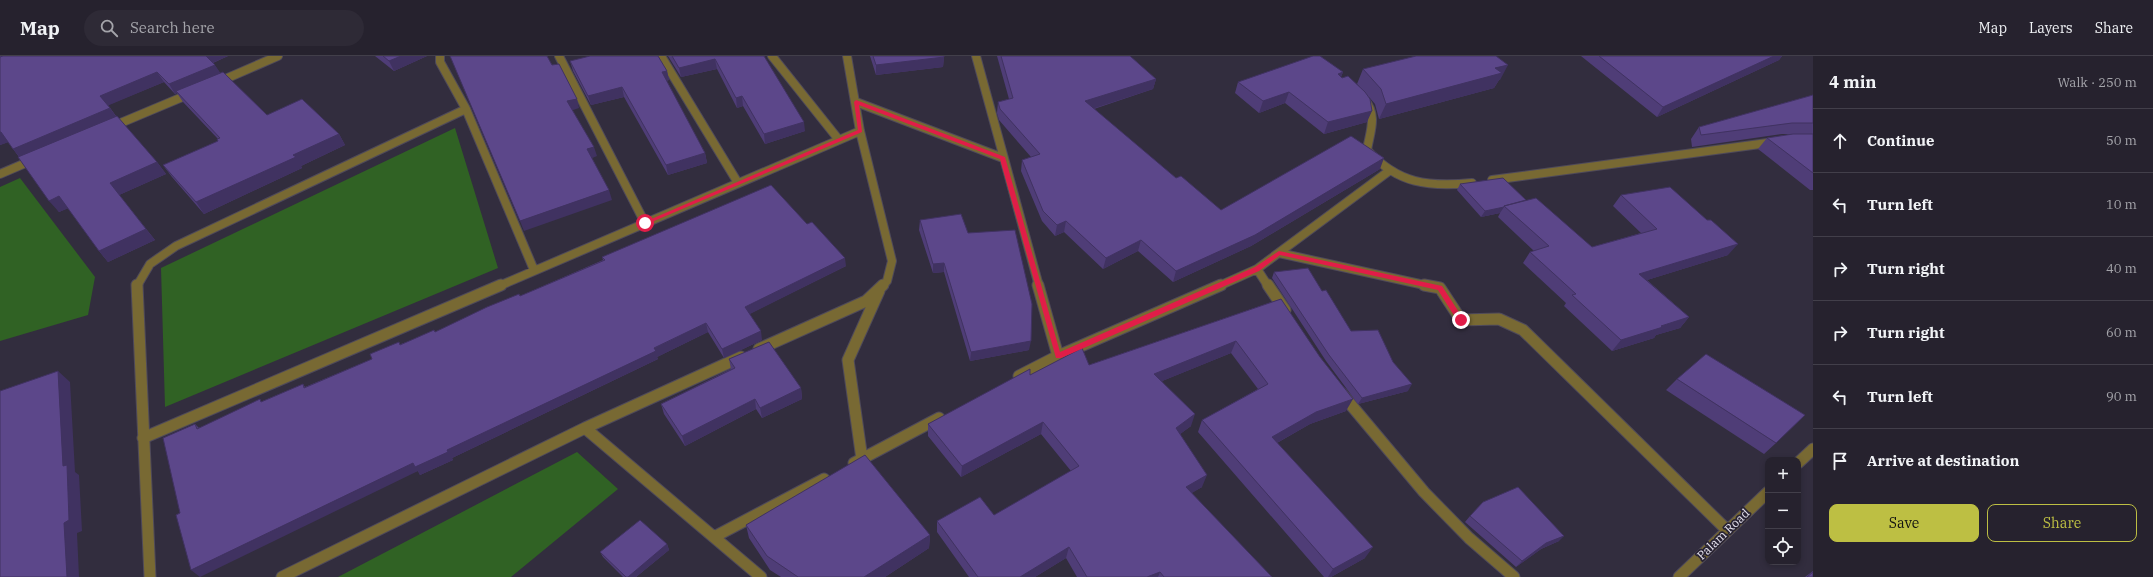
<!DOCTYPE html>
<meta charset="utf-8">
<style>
body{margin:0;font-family:"IBM Plex Serif",serif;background:#2e2a36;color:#f1f3f6}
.controls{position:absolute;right:12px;bottom:12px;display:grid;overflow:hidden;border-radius:8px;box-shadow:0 2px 6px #0003}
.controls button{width:36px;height:36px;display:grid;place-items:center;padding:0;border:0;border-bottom:1px solid #423f4a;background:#26222e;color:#f1f3f6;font:20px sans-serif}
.stop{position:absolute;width:12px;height:12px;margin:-9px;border:3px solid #e11d48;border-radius:50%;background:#fff}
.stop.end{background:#e11d48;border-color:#fff;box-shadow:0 1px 4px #0008}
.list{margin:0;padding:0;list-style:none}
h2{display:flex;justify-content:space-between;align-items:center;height:52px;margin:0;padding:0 16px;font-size:17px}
h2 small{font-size:13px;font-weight:400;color:#a4a4aa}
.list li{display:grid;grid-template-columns:26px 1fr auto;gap:12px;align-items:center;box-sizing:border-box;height:64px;padding:0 16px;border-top:1px solid #423f4a}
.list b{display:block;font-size:15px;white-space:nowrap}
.list em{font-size:13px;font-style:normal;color:#a4a4aa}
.actions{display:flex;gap:8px;padding:12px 16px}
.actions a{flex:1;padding:9px 0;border:1px solid #bdbf43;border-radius:8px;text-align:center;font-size:14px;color:#bdbf43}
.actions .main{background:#bdbf43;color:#111}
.icon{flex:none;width:22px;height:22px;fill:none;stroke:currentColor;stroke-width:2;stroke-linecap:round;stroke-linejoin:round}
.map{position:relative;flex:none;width:1813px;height:521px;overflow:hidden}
header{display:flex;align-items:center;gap:24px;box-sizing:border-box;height:56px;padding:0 20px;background:#26222e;border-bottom:1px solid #423f4a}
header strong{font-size:19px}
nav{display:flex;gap:22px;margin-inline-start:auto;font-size:14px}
.search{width:280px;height:36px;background:#2e2a36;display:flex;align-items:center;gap:10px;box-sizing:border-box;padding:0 14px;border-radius:22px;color:#a4a4aa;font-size:15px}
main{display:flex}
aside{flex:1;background:#26222e}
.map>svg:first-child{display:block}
</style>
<header>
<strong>Map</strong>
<div class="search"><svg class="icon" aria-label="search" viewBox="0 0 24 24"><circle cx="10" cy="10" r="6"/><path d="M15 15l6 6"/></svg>Search here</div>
<nav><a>Map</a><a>Layers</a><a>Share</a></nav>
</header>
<main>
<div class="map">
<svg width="1813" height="521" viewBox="0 0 1813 521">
<rect width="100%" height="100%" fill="#322d3e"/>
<path fill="#306224" d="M455 72 498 212 165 351 161 212Z
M20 122 95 221 88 259 0 285V131Z
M577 396 618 433 511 521H338Z"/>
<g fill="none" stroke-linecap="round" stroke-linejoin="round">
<g stroke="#4f4a5a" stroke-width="10">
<path id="minor-far1" d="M440 0V6L466 53 534 214
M559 0 645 167
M661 0 738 127
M772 0 839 84
M847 0 860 75 892 205 887 225 882 230
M976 0 1039 230
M216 27 278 0
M1364 43C1378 60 1370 75 1367 94 1398 128 1428 131 1472 127
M856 46 1003 102
M111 71 192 37
M0 118 35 103
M1492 124 1775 86
M1279 197 1429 230
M1257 213 1268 230
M137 230 150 208 176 190 466 53
M499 230 860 75
M1219 230 1257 213 1389 115"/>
</g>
<g stroke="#4f4a5a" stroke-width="13">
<path id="minor" d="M137 229 150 521
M1038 229 1058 300
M1268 229 1285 254
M1424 229 1440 232 1461 264 1499 263 1523 274 1727 474
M759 293 866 245 883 229
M1019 320 1058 300 1221 229
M1341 337 1424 436 1469 482 1514 521
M585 372 761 521
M143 382 501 229
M862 403 848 304 879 235
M854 407 939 362
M1798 407 1813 393
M714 481 824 423
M282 521 585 372 741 301
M1679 521 1768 436"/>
</g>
<use href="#minor-far1" stroke="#786933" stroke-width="8"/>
<use href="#minor" stroke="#786933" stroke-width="11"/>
</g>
<path fill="#4f3d77" d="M0 0H228L213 7 220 17 267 59 339 78 345 89 301 110 302 112 204 158 172 121 163 109 218 85V83L183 46 177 37 175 38 164 26 108 49 116 60 157 106 166 118 119 139 155 184 108 206 99 195 68 152 59 156 19 101 8 86 0 89Z
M375 0H427L394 15Z
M668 0H764L805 75 765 88 743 50 737 52 717 13 681 21Z
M870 0H944L943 11 876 19Z
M997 0H1130L1156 23 1153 33 1094 53 1176 122 1221 154 1380 113 1251 190 1173 226 1138 195 1103 213 1064 176 1055 180 1042 165 1021 115 1022 104 1031 101 999 64 997 57 998 46 1009 43Z
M1581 0H1782L1779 4 1657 61Z
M570 5 667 15 669 24 666 25 705 97 707 107 668 119 624 41 591 49 573 15Z
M1363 13 1500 24H1499L1494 32 1379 63 1375 48 1369 41 1367 66 1324 78 1285 47 1259 57 1235 37 1238 26 1343 16 1341 21 1360 31 1357 28Z
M1813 39V134H1810L1758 93 1767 82 1794 78H1782L1692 91 1691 83 1699 71Z
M1460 128 1526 144 1592 191 1641 177 1613 150 1621 139 1728 199 1647 224 1689 261 1680 272 1656 279 1654 282 1612 295 1564 250 1566 247 1523 207 1530 196 1534 195 1498 161 1500 157 1481 161 1457 134Z
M920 164 968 177 1029 294 970 305 944 216 933 217 919 174Z
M602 201 846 210 749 258 762 284 724 302 708 276 657 301 658 303 452 402 453 404 420 419 418 415 180 457 195 368 199 372 303 328 305 331 372 303 401 288 435 276 520 240 603 204Z
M1274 216 1322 235 1351 275 1393 306 1408 335 1358 348 1326 305 1272 222Z
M1281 243 1346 355 1310 368 1277 387 1365 502 1331 521H1324L1198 376 1202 364 1258 333 1231 297 1162 325 1191 370 1180 378 1202 431 1191 437 1272 521H1077L1066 502 1035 521H969L937 476V465L994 459 1071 415 1041 378 961 421 928 380V368L1030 319 1089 309Z
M729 303 801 332 802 343 762 362 756 353 685 390 664 358 661 348 731 313Z
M1677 323 1776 387 1764 398 1666 334Z
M1470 460 1559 485 1541 493 1516 511 1465 466Z
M746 469 930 479 929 492 885 521H781L770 514 749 482Z
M667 488 669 494 636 521H623L603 501 600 496Z
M1813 515V521H1805Z"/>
<path fill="#403261" d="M205 0H228L210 8Z
M401 0H427L394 15 389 5Z
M1774 0H1782L1779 4 1657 61 1663 51Z
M944 1 943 11 876 19V9Z
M715 3 717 13 681 21 679 12Z
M215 9 221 18 176 35 177 37 175 38 169 28Z
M1508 9 1500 24H1499L1494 32 1379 63 1386 48 1495 12Z
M667 15 669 24 664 25 662 16Z
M157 16 164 26 107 50 100 40Z
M1343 16 1338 28V18Z
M1156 23 1153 33 1083 56 1085 45Z
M622 31 624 41 591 49 588 40Z
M1289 36 1285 47 1259 57 1263 45Z
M742 40 743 50 737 52 736 42Z
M577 43 579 52 570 55 567 45Z
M110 52 117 62 21 103 13 93Z
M1372 55 1367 66 1324 78 1328 66Z
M804 66 805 75 765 88 764 78Z
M0 76H1L9 86 0 89Z
M339 78 345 89 301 110 302 112 204 158 196 146 293 99Z
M594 91 597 100 590 103 587 93Z
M705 97 707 107 668 119 666 109Z
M1384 102 1380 113 1251 190 1173 226 1176 215Z
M157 106 166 118 119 139 110 127Z
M609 134 612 144 524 175 520 165Z
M59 140 69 152 59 156 49 145Z
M1504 151 1500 157 1481 161 1485 155Z
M1066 165 1064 176 1055 180 1057 169Z
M146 173 155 184 108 206 99 195Z
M1141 184 1138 195 1103 213 1106 202Z
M1738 188 1728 199 1631 229 1639 218Z
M845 202 846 210 746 260 745 251Z
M944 207V216L933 217V208Z
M1689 261 1680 272 1656 279 1654 282 1612 295 1621 284 1661 270Z
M706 267 708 276 657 301 658 303 452 402 453 404 420 419 418 415 200 521 191 514 413 407 447 394Z
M761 275 762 284 724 302 722 293Z
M1031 285 1029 294 970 305 971 296Z
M1236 285 1231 297 1150 330 1154 318Z
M58 315 70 326 75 416 79 419 82 475 77 477 79 521H67L64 467 63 410Z
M1412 328 1408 335 1358 348 1362 342Z
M801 332 802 343 762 362 760 352Z
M755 343 756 353 685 390 682 380Z
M1353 343 1346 355 1310 368 1266 393 1272 381 1316 356Z
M1195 358 1191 370 1172 384 1176 372Z
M1043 366 1041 378 961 421 962 410Z
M1207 419 1202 431 1182 443 1186 431Z
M930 479 929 492 885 521H864Z
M1564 480 1559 485 1541 493 1516 511 1522 505 1546 487Z
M667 488 669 494 636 521H628Z
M1069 491 1066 502 1035 521H1020Z
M1373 491 1365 502 1331 521H1328L1333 513Z
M1160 516 1158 521H1147Z"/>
<path fill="#5c478a" stroke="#403261" d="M3 0H206L215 9 169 28 157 16 100 40 110 52 13 93 1 76H0V1Z
M383 0H401L389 5Z
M450 0H547L552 9 559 8 577 43 567 45 594 91 587 93 609 134 520 165Z
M590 0H658L667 15 662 16 705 97 666 109 622 31 588 40 570 5Z
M672 0H764L804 66 764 78 742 40 736 42 715 3 679 12Z
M873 0H944V1L876 9Z
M1001 0H1130L1156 23 1085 45 1176 122 1181 120 1221 154 1351 80 1384 102 1255 179 1176 215 1141 184 1106 202 1066 165 1057 169 1043 155 1022 104 1040 98 1000 53 998 46 1013 42Z
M1313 0H1320L1343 16 1338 18 1342 22 1348 20 1365 36 1370 43 1372 55 1328 66 1289 36 1263 45 1238 26Z
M1416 0H1496L1508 9 1495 12 1502 17 1386 48 1381 33 1363 13Z
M1599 0H1774L1663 51Z
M223 16 267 59 302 43 339 78 293 99 296 101 196 146 163 109 218 85 217 83 220 82 176 35Z
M1813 39V67H1792L1701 79 1699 71Z
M117 60 157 106 110 127 146 173 99 195 59 140 49 145 18 101Z
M1793 78H1813V117L1767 82Z
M1503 122 1526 144 1504 150V151L1485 155 1460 128Z
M771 129 807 168 812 166 845 202 745 251 761 275 722 293 706 267 654 292 656 295 447 394 448 396 415 411 413 407 191 514 176 459 180 457 163 382 195 368 197 373 260 343 261 346 303 328 304 332 372 303 370 298 399 286 400 289 434 274 435 276 487 251 519 238 520 240 605 204 602 201Z
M1670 131 1707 164H1711L1738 188 1639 218 1689 261 1661 270 1663 271 1621 284 1572 239 1576 238 1530 196 1549 190 1504 150 1536 142 1592 191 1657 173 1621 139Z
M961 158 968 177 1015 174 1032 248 1031 285 971 296 944 207 933 208 920 164Z
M1308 212 1322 235 1326 234 1351 275 1378 274 1393 306 1412 328 1362 342 1329 299 1274 216Z
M1281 243 1320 301 1353 343 1316 356 1272 381 1373 491 1333 513 1202 364 1268 328 1236 285 1154 318 1195 358 1176 372 1207 419 1186 431 1272 521H1164L1160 516 1147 521H1087L1069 491 1020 521H978L937 465 980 441 994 459 1079 410 1043 366 962 410 928 368 1030 313V319L1082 292 1089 309Z
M769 286 801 332 760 352 755 343 682 380 661 348 735 312 729 303Z
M1706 298 1805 359 1776 387 1677 323Z
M58 315 63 410 67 409 69 464 64 467 67 521H0V335Z
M865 399 930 479 864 521H798L767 500 746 469Z
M1518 431 1564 480 1546 487 1522 505 1470 460 1483 446Z
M640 464 667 488 628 521H626L600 496Z
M1813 516V521H1807Z"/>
<path fill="#e11d48" d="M856 44 1005 101 1060 296 1255 211 1279 195 1442 230 1464 264 1458 266 1438 234 1280 199 1259 215 1061 302H1056L1000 103 859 49 862 76 647 168 642 167 858 74 854 46Z"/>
<g text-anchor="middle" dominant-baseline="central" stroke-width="3.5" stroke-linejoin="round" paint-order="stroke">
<g font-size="12" fill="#e7e4ef" stroke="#282334">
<text transform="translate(1723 478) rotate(-44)">Palam Road</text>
</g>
</g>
</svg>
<div class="controls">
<button>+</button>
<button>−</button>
<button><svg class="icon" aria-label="locate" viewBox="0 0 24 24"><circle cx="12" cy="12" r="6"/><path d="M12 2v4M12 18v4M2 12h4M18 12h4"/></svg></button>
</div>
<div class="stop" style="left:645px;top:167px"></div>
<div class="stop end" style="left:1461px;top:264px"></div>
</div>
<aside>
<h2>4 min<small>Walk · 250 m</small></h2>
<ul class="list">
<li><svg class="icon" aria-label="ahead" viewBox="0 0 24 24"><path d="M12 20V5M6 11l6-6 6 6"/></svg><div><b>Continue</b></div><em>50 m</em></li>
<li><svg class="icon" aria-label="left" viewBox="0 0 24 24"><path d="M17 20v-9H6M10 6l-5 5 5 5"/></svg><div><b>Turn left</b></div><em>10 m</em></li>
<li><svg class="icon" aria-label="right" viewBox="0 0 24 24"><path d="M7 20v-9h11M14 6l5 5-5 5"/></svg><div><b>Turn right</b></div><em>40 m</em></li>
<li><svg class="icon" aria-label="right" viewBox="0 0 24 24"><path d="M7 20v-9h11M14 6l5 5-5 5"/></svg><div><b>Turn right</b></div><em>60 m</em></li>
<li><svg class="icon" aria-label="left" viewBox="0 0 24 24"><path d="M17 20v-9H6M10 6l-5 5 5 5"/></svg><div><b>Turn left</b></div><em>90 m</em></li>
<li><svg class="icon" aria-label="arrive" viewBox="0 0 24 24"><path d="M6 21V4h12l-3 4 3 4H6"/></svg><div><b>Arrive at destination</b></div></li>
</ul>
<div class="actions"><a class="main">Save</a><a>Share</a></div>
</aside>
</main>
